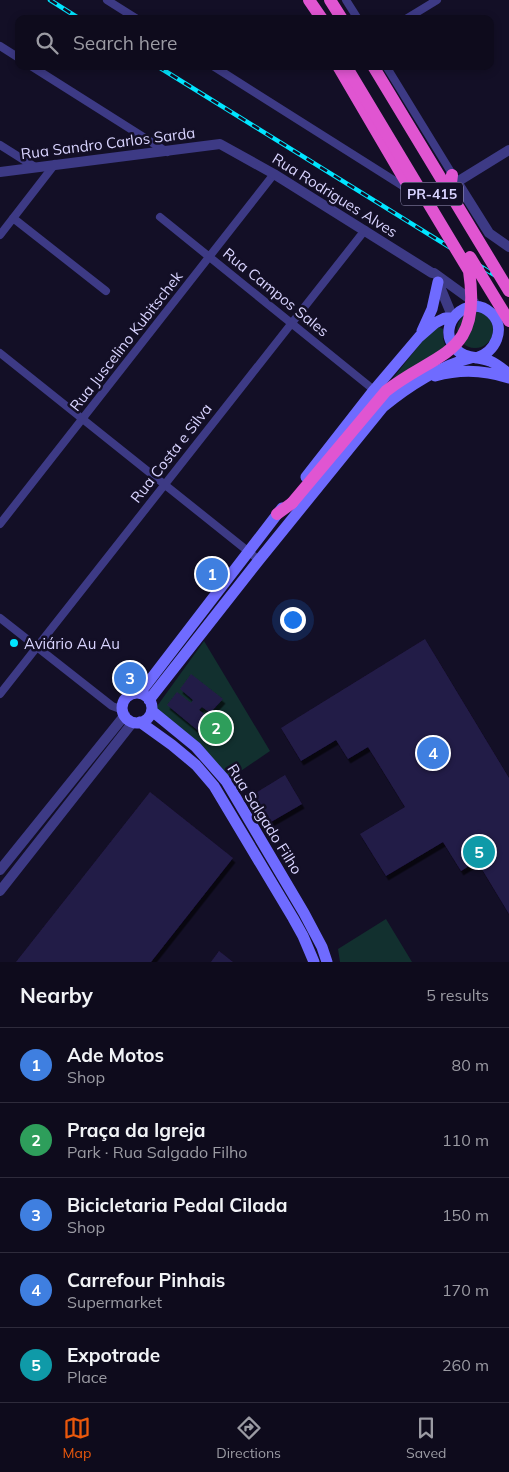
<!DOCTYPE html>
<meta charset="utf-8">
<style>
body{margin:0;font-family:Mulish,sans-serif;background:#1c1929;color:#f1f3f6}
.you{position:absolute;left:292px;top:619px;width:18px;height:18px;margin:-12px;border:4px solid #fff;border-radius:50%;background:#1a73e8;box-shadow:0 0 0 8px #1a73e833}
.badge{display:grid;place-items:center;width:32px;height:32px;border-radius:50%;background:#ea580c;color:#fff;font-size:16px;font-weight:700}
.pin{position:absolute;translate:-50% -50%;border:2px solid #fff;box-shadow:0 1px 5px #0006}
.list{margin:0;padding:0;list-style:none}
h2{display:flex;justify-content:space-between;align-items:center;height:65px;margin:0;padding:0 20px;font-size:21px}
h2 small{font-size:16px;font-weight:400;color:#9b9ba3}
.list li{display:grid;grid-template-columns:32px 1fr auto;gap:15px;align-items:center;box-sizing:border-box;height:75px;padding:0 20px;border-top:1px solid #2e2b3b}
.list b{display:block;font-size:19px;white-space:nowrap}
.list p{margin:0;font-size:16px;white-space:nowrap;color:#9b9ba3}
.list em{font-size:16px;font-style:normal;color:#9b9ba3}
.icon{flex:none;width:28px;height:28px;fill:none;stroke:currentColor;stroke-width:2;stroke-linecap:round;stroke-linejoin:round}
.map{position:relative;flex:none;width:509px;height:962px;overflow:hidden}
.search{position:absolute;background:#0e0b1c;box-shadow:0 2px 8px #0003;left:15px;right:15px;top:15px;height:55px;display:flex;align-items:center;gap:12px;box-sizing:border-box;padding:0 18px;border-radius:10px;color:#9b9ba3;font-size:19px}
.sheet{height:440px;background:#0e0b1c}
nav{display:flex;justify-content:space-around;align-items:center;box-sizing:border-box;height:70px;border-top:1px solid #2e2b3b;background:#0e0b1c;font-size:14px;color:#9b9ba3}
nav a{display:grid;justify-items:center;gap:2px}
nav .on{color:#ea580c}
.map>svg:first-child{display:block}
</style>
<div class="map">
<svg width="509" height="962" viewBox="0 0 509 962">
<defs>
<filter id="shadow"><feDropShadow dx="2.5" dy="4.5" stdDeviation="0" flood-color="#0009"/></filter>
</defs>
<rect width="100%" height="100%" fill="#130f26"/>
<path fill="#12302f" d="M457 330a18 18 0 1 1 36 0a18 18 0 1 1-36 0Z
M437 326 443 329V339L446 348 386 387 424 339Z
M204 641 270 751 226 781 155 709Z
M386 919 412 962H340L338 949Z"/>
<path fill="#241b47" filter="url(#shadow)" d="M425 639 509 778V914L477 861 461 871 443 842 386 876 360 834 405 807 368 747 348 759 336 740 301 761 281 728Z
M191 674 223 699 210 713 202 707 199 710 219 725 207 738 167 705 177 692 191 703 193 700 180 689Z
M285 775 302 804 271 822 254 794Z
M150 792 233 858 151 962H16Z
M219 951 233 962H211Z"/>
<g fill="none" stroke-linecap="round" stroke-linejoin="round">
<path stroke="#3d3a85" stroke-width="8" d="M107 0 137 19
M346 0 358 19
M406 19 437 0
M0 46 19 58
M31 66 167 152
M213 66 406 188
M386 66 454 177
M0 145 35 167
M160 217 374 390
M13 218 106 291
M0 235 55 164
M0 353 259 560
M0 524 274 174
M0 618 112 706 123 710
M0 694 365 230"/>
<path stroke="#3d3a85" stroke-width="10" d="M509 150 457 182 489 233 509 247
M0 172 220 144 274 174 432 273
M434 273 474 302
M438 282 453 318
M0 870 125 715
M0 891 133 722"/>
<path stroke="#6f6bff" stroke-width="11" d="M422 331 432 309 438 282
M476 358C495 353 507 328 491 313 468 292 435 325 455 348 464 359 477 356 490 361 497 364 503 369 509 374
M435 376C459 369 485 370 509 378
M306 477 374 390 419 337 435 323 445 318H453
M140 693 282 508
M122 708a15 15 0 1 1 30 0a15 15 0 1 1-30 0Z
M149 700 259 560 383 407C407 387 441 365 471 358
M152 711 196 747 226 781 304 913 322 947 327 962
M140 722 172 745 196 765 214 786 293 918 303 936 314 962"/>
<path stroke="#e055d1" stroke-width="12" d="M309 0 322 19
M330 0 342 19
M338 66 410 189C429 196 435 193 451 183L452 175
M277 514 292 503"/>
<g stroke="#00e5ff" stroke-width="4.5">
<path id="rail" d="M50 0 80 19
M157 66 509 284"/>
</g>
<use href="#rail" stroke="#130f26" stroke-width="2.5" stroke-dasharray="8" stroke-linecap="butt"/>
<path stroke="#e055d1" stroke-width="12" d="M373 66 509 291
M470 257 509 321
M292 503 386 391C439 350 482 356 469 271L346 66"/>
</g>
<circle fill="#00e5ff" stroke="#130f26" stroke-width="2" cx="14" cy="643" r="5"/>
<g text-anchor="middle" dominant-baseline="central" stroke-width="5" stroke-linejoin="round" paint-order="stroke">
<rect fill="#130f26" stroke="#9e99be" stroke-width="1" x="401" y="182.5" width="62" height="23" rx="4"/>
<g font-size="14" font-weight="bold" fill="#d9d4ff">
<text x="432" y="194">PR-415</text>
</g>
<g font-size="15" fill="#d9d4ff" stroke="#130f26">
<text transform="translate(108 143) rotate(-7)">Rua Sandro Carlos Sarda</text>
<text transform="translate(335 195) rotate(32)">Rua Rodrigues Alves</text>
<text transform="translate(276 292) rotate(39)">Rua Campos Sales</text>
<text transform="translate(126 341) rotate(-52)">Rua Juscelino Kubitschek</text>
<text transform="translate(171 453) rotate(-52)">Rua Costa e Silva</text>
<text transform="translate(265 819) rotate(58)">Rua Salgado Filho</text>
</g>
<g font-size="15" fill="#d9d4ff" stroke="#130f26" text-anchor="start">
<text x="24" y="643">Aviário Au Au</text>
</g>
</g>
</svg>
<div class="you"></div>
<div class="pin badge" style="left:212px;top:574px;background:#3f7fe0">1</div>
<div class="pin badge" style="left:216px;top:728px;background:#2e9e5b">2</div>
<div class="pin badge" style="left:130px;top:678px;background:#3f7fe0">3</div>
<div class="pin badge" style="left:433px;top:753px;background:#3f7fe0">4</div>
<div class="pin badge" style="left:479px;top:852px;background:#0f9aa8">5</div>
<div class="search"><svg class="icon" aria-label="search" viewBox="0 0 24 24"><circle cx="10" cy="10" r="6"/><path d="M15 15l6 6"/></svg>Search here</div>
</div>
<section class="sheet">
<h2>Nearby<small>5 results</small></h2>
<ul class="list">
<li><span class="badge" style="background:#3f7fe0">1</span><div><b>Ade Motos</b><p>Shop</p></div><em>80 m</em></li>
<li><span class="badge" style="background:#2e9e5b">2</span><div><b>Praça da Igreja</b><p>Park · Rua Salgado Filho</p></div><em>110 m</em></li>
<li><span class="badge" style="background:#3f7fe0">3</span><div><b>Bicicletaria Pedal Cilada</b><p>Shop</p></div><em>150 m</em></li>
<li><span class="badge" style="background:#3f7fe0">4</span><div><b>Carrefour Pinhais</b><p>Supermarket</p></div><em>170 m</em></li>
<li><span class="badge" style="background:#0f9aa8">5</span><div><b>Expotrade</b><p>Place</p></div><em>260 m</em></li>
</ul>
</section>
<nav>
<a class="on"><svg class="icon" aria-label="map" viewBox="0 0 24 24"><path d="M3 6l6-2 6 2 6-2v14l-6 2-6-2-6 2zM9 4v14M15 6v14"/></svg>Map</a>
<a><svg class="icon" aria-label="directions" viewBox="0 0 24 24"><path d="M12 3l9 9-9 9-9-9zM9 14v-3h6M13 9l2 2-2 2"/></svg>Directions</a>
<a><svg class="icon" aria-label="saved" viewBox="0 0 24 24"><path d="M7 4h10v16l-5-4-5 4z"/></svg>Saved</a>
</nav>
